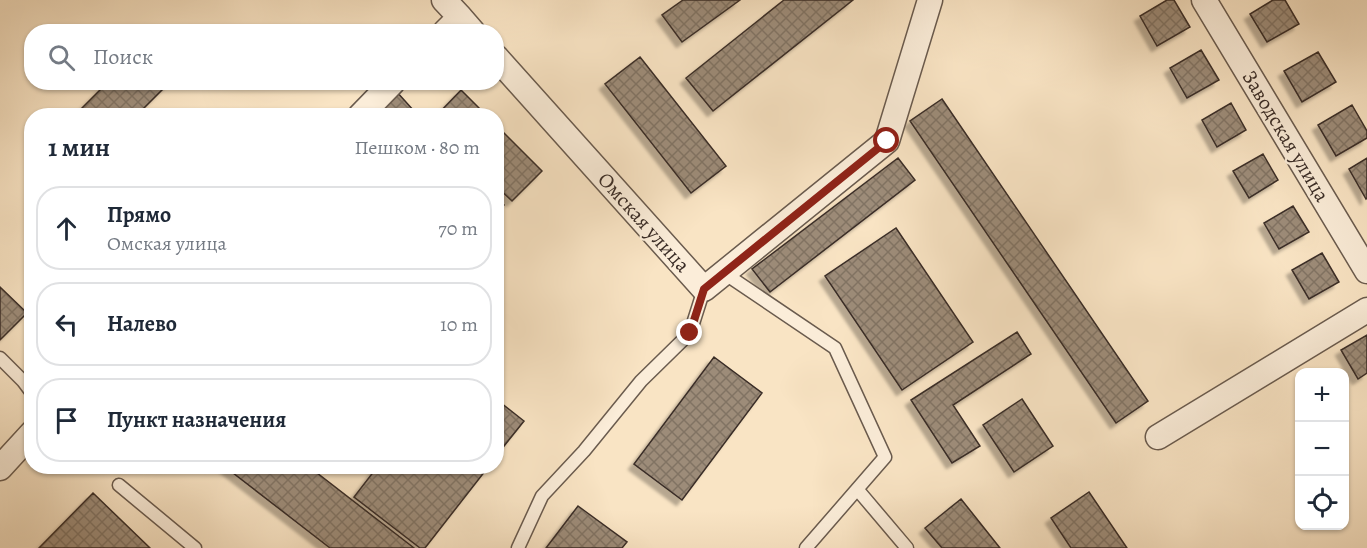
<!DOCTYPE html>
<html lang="ru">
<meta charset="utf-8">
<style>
body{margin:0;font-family:Alegreya,serif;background:#f2f2f3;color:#1f2937}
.controls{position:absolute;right:18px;bottom:18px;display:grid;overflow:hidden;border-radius:12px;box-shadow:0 2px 4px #0004}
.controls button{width:54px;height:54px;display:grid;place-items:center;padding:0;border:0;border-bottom:2px solid #e0e1e3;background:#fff;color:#1f2937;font:30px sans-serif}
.stop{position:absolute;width:18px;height:18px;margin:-14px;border:4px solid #8f2418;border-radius:50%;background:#fff}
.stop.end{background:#8f2418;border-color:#fff;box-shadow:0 2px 6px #0008}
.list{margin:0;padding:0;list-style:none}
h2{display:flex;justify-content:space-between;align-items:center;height:78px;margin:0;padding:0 24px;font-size:26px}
h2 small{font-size:20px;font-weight:400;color:#747a83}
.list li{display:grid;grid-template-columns:39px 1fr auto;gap:18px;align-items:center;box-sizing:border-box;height:84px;margin:0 12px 12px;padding:0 12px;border:2px solid #e0e1e3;border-radius:24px}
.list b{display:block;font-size:22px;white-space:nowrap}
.list p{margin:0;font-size:20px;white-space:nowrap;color:#747a83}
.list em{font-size:20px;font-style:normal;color:#747a83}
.icon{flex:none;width:33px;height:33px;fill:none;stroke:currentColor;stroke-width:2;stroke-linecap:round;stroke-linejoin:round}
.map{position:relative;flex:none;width:1367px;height:548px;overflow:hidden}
.search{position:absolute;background:#fff;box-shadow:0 2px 4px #0004;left:24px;top:24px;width:480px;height:66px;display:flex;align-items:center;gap:15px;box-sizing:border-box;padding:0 21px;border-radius:24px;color:#747a83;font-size:22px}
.panel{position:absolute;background:#fff;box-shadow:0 2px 4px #0004;left:24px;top:108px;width:480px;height:366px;border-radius:24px}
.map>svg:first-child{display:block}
</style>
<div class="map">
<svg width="1367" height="548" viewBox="0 0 1367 548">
<defs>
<pattern id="building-cross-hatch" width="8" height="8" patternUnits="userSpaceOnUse" patternTransform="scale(1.5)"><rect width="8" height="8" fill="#9d8c79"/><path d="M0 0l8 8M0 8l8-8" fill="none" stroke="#817363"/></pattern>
<filter id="shadow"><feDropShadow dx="-5.5" dy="5.5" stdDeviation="1.5" flood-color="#0004"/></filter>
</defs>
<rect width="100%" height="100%" fill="#f9e4c4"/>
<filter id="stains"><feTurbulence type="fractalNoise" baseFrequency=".00333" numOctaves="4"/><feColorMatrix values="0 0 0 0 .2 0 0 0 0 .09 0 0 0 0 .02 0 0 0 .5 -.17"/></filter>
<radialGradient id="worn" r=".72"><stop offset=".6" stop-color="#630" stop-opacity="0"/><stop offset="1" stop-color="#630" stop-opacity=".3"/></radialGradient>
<path fill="url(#building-cross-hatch)" stroke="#3a2d27" stroke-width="1.5" filter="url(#shadow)" d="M683 0H740L682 42 662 15Z
M784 0H853L713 111 686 78Z
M1167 0H1174L1190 27 1157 46 1140 16Z
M1273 0H1285L1299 24 1267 42 1250 14Z
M1201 50 1219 80 1187 98 1170 68Z
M1318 52 1336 82 1302 102 1284 71Z
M640 57 726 166 691 193 605 84Z
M108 82H170L136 116H74Z
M461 90 487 116H436Z
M396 91 415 112 412 116H384L377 108Z
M942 99 1148 401 1116 423 910 121Z
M1231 103 1246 130 1217 147 1202 120Z
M1352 105 1367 131V138L1336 156 1318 125Z
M496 125 542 171 512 201 496 186Z
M1263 154 1278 180 1249 198 1233 171Z
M898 158 915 180 770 292 752 269Z
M1367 158V198L1366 199 1349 169Z
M496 197 504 205 496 212Z
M1293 206 1309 232 1279 249 1264 223Z
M896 228 973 342 902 390 825 276Z
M1322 253 1339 282 1309 299 1292 270Z
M0 287 27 313 0 340Z
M1017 332 1031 354 953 405 980 446 952 463 911 400Z
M1367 335V373L1358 379 1341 350Z
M714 357 762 393 682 500 634 464Z
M496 399 524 421 496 456Z
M1022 399 1053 446 1014 472 983 425Z
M224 466H308L414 548H330Z
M378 466H489L425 548H420L354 497Z
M1089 492 1127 548H1071L1051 518Z
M93 493 150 548H39Z
M961 499 1000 548H942L925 528Z
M578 506 627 542 622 548H546Z"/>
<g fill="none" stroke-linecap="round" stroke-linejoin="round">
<g stroke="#6a5b4e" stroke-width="15">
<path id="service" d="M724 273 835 348 885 457 806 548
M0 358 23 381 32 393
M119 485 195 548
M857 489 907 548
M518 548 542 496 584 451 641 381 690 333 704 289"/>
</g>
<g stroke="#6a5b4e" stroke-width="27">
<path id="minor" d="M444 0 460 17
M1204 0 1367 271
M445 32 460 17 473 32
M496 57 704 289 887 141 930 0
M360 116 393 82
M1158 437 1367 310
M0 468 32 433"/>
</g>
<use href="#service" stroke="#fbedd9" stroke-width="12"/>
<use href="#minor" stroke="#fbedd9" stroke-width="24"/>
</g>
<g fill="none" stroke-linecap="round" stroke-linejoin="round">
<path stroke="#8f2418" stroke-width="8" d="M690 333 704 289 887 141"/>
</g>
<g text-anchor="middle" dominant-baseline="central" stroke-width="4.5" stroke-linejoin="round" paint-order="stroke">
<g font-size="21" fill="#3a2d27" stroke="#fbedd9">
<text transform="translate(1286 136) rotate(59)">Заводская улица</text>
<text transform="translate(644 222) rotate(48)">Омская улица</text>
</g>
</g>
<rect width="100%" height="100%" filter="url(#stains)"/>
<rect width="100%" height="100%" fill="url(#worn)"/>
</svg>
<div class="controls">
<button>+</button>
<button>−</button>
<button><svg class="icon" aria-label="locate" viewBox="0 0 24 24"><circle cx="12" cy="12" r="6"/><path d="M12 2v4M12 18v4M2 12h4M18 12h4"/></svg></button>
</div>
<div class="stop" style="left:887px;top:141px"></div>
<div class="stop end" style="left:690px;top:333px"></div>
<div class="search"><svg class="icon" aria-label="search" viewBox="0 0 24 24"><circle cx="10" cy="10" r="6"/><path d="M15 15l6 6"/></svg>Поиск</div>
<section class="panel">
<h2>1 мин<small>Пешком · 80 m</small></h2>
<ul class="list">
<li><svg class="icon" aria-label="ahead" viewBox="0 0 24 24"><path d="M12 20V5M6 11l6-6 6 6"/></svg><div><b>Прямо</b><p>Омская улица</p></div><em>70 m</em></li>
<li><svg class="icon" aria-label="left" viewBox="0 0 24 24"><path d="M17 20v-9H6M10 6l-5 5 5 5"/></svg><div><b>Налево</b></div><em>10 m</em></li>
<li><svg class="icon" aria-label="arrive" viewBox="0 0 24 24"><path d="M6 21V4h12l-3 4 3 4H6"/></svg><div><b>Пункт назначения</b></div></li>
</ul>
</section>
</div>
